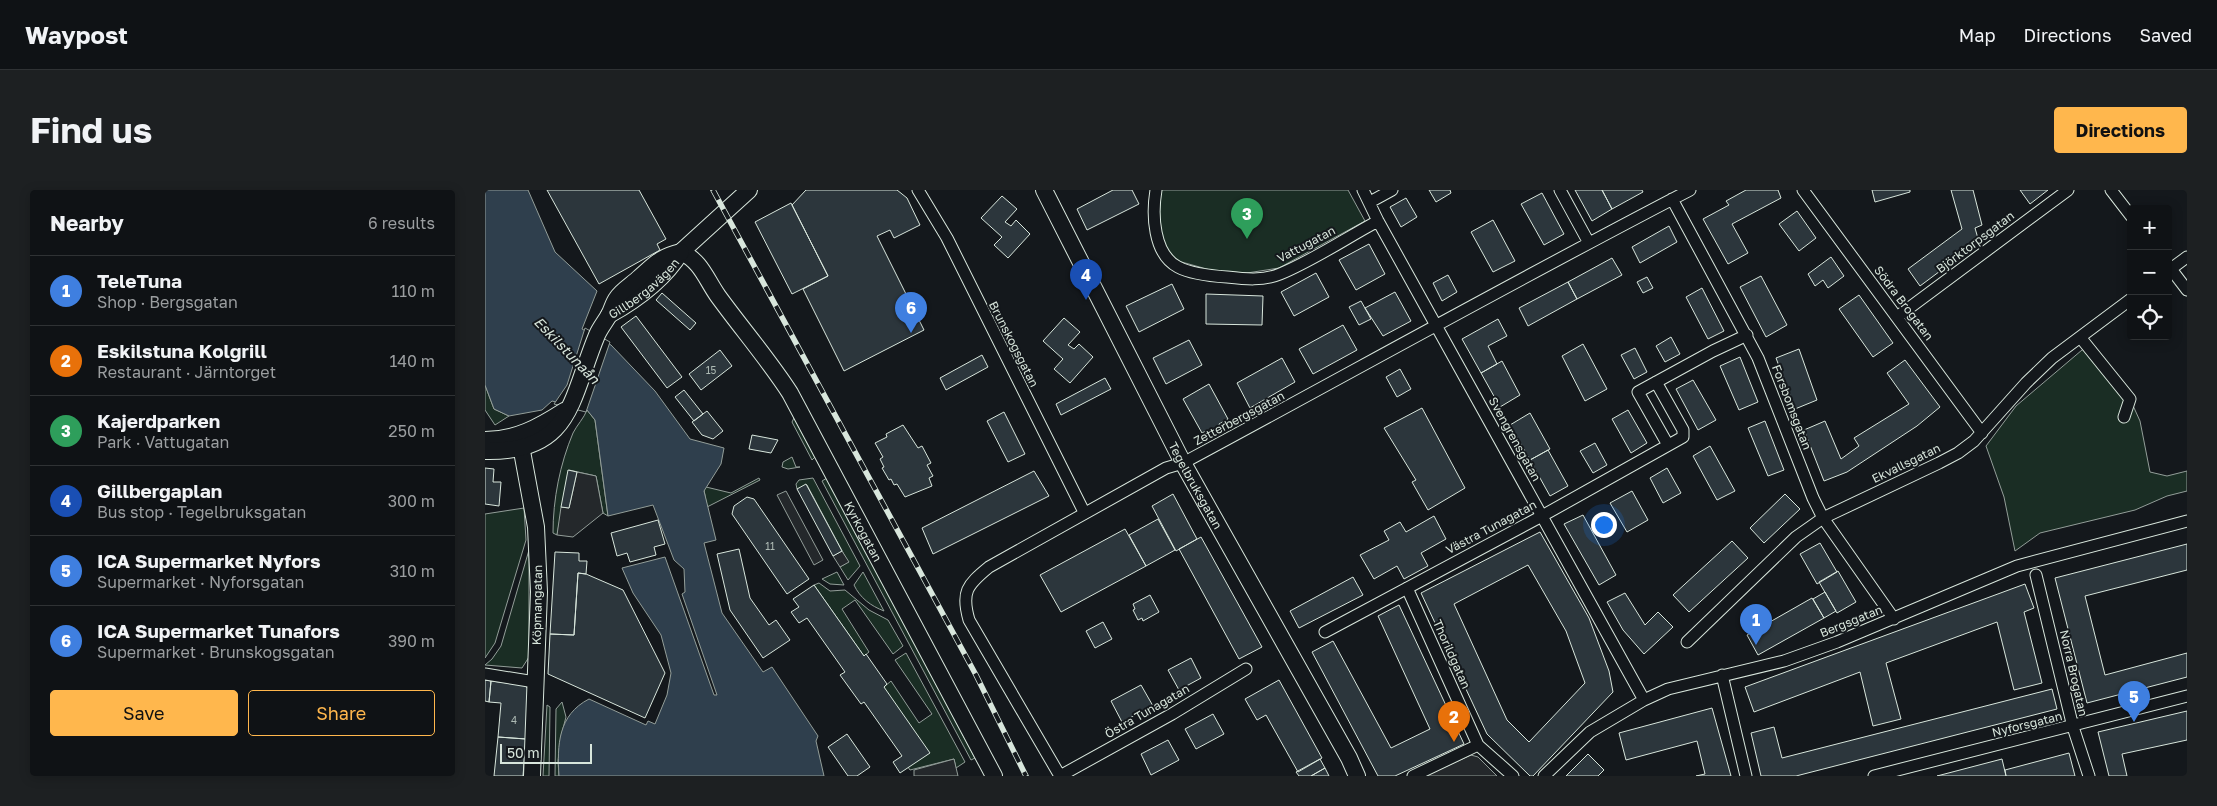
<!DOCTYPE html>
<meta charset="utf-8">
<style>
body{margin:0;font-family:"Golos Text",sans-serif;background:#1d2022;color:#f1f3f6}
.controls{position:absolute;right:15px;top:15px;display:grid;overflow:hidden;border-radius:5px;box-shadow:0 2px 12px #0003}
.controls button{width:45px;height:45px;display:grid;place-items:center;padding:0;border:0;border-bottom:1px solid #2f3234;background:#0f1215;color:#f1f3f6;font:25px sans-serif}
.scale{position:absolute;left:15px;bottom:12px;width:92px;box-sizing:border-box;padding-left:5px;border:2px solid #d8e6dc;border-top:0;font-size:14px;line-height:18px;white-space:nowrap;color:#d8e6dc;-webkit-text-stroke:4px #14181c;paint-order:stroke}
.you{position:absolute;left:1118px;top:334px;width:18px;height:18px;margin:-12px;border:4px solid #fff;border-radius:50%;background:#1a73e8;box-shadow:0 0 0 8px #1a73e833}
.badge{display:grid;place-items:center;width:32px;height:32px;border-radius:50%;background:#ffb74d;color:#fff;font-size:16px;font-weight:700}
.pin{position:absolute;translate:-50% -41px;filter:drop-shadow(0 1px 2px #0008)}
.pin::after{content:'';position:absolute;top:26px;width:18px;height:15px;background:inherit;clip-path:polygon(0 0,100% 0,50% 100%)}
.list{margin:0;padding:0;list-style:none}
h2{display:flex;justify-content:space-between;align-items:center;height:65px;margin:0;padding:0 20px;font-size:21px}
h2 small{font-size:16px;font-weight:400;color:#9b9ea0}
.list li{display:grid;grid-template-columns:32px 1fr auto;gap:15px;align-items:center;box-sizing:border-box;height:70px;padding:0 20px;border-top:1px solid #2f3234}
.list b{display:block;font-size:19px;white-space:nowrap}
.list p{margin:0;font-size:16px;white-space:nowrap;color:#9b9ea0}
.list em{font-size:16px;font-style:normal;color:#9b9ea0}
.actions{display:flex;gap:10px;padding:15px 20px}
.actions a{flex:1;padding:11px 0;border:1px solid #ffb74d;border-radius:5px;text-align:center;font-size:18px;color:#ffb74d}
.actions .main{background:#ffb74d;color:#111}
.icon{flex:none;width:28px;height:28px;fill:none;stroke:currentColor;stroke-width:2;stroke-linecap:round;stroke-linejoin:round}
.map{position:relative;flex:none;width:1702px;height:586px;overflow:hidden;border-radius:5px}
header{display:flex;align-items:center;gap:30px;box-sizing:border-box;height:70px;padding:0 25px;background:#0f1215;border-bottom:1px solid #2f3234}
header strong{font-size:24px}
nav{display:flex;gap:28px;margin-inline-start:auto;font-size:18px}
.intro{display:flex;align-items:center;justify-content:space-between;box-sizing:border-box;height:120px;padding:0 30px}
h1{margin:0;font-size:35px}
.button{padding:12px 22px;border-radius:5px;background:#ffb74d;color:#111;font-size:18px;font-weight:700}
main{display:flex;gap:30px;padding:0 30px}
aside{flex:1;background:#0f1215;border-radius:5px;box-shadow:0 2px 12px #0003}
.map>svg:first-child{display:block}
</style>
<header>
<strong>Waypost</strong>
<nav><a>Map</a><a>Directions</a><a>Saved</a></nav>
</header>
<div class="intro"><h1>Find us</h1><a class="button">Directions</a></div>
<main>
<aside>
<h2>Nearby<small>6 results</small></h2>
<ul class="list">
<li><span class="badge" style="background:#3f7fe0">1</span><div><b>TeleTuna</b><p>Shop · Bergsgatan</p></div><em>110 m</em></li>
<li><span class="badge" style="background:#e8710a">2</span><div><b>Eskilstuna Kolgrill</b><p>Restaurant · Järntorget</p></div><em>140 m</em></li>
<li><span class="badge" style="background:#2e9e5b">3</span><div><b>Kajerdparken</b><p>Park · Vattugatan</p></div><em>250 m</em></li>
<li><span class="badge" style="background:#1a4fb4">4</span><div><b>Gillbergaplan</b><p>Bus stop · Tegelbruksgatan</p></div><em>300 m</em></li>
<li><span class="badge" style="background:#3f7fe0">5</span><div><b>ICA Supermarket Nyfors</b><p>Supermarket · Nyforsgatan</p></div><em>310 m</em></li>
<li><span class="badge" style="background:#3f7fe0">6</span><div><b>ICA Supermarket Tunafors</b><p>Supermarket · Brunskogsgatan</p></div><em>390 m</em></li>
</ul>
<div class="actions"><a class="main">Save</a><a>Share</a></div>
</aside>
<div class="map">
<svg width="1702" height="586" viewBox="0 0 1702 586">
<rect width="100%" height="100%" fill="#14181c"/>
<path fill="#1a2d24" stroke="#939e99" d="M674 0H863L880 31 794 78 762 83 729 81 693 71 682 62 672 36Z
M1603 157 1645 209 1655 231 1665 282 1682 286 1702 281V301L1682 306 1650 320 1555 343 1530 361 1519 307 1501 256 1531 216 1597 160Z
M0 195 9 219 24 226 10 235 0 220Z
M102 220 110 230 123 326 118 323 111 286 84 280 72 345 68 343C68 309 75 274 88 243 92 235 99 228 102 220Z
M309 228 330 267 327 270 307 232Z
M307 267 311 277H315L303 279 297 277 298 272Z
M274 288 275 290 222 317 219 300 221 297 246 303Z
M328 288 375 376 363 390 355 377 363 372 322 295 312 299 311 294 314 290Z
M342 288 490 568 486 570 337 291Z
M39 318 41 350 10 453 0 468V324Z
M44 360V467L37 478 0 475 7 469 16 456Z
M352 382 359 395 345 394 337 389Z
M378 382 399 421C386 416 375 408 369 395Z
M334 393 345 401 360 400 384 420 403 430 418 456 408 464 370 410 357 419 384 462 379 466 329 395Z
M421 463 480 572 471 578 469 569 425 580 423 577 399 497 406 491 434 533 447 524 410 470Z
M77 512 81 527 76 546 73 571 74 586H70L71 519Z
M62 515 65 517 64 586H58Z"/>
<path fill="#24282b" stroke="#939e99" d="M92 282 111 286 118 323 88 347 72 345 76 317 84 318Z
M301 301 338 370 329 375 292 305Z
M357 361 364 372 355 377 348 366Z
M986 565 993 567 1012 586H940Z
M469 569 473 586H429V580Z"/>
<path fill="#2f3f4d" stroke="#939e99" d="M0 0H43L70 62 112 101 97 139 126 155 170 201 205 249 239 258 236 274 219 301 231 350 219 353 237 423 278 482 287 477 333 546 331 551 339 586H74C72 555 73 525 104 509L161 535 163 531 170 534 182 505 186 483 176 445 148 403 137 378 180 367 229 505H232L197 404 200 402 199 379 189 370 168 315 123 326 110 230 102 220 67 211 57 220 24 226 9 219 0 195Z"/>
<path fill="#14181c" stroke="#939e99" d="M100 138 125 152 101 222 69 214 82 195Z"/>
<path fill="#2c363c" stroke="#d8e6dc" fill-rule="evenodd" d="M62 0H154L181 49 172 54 175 60 114 94Z
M321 0H412L422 8 435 35 409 48 405 40 392 46 439 140 359 181 318 99 343 86 307 15Z
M628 0H647L654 14 602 40 592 19Z
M944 0H965L966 3 951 12Z
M1090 0H1117L1127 19 1107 31Z
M1117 0H1157L1158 2 1127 19Z
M1261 0H1293L1296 8 1247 34 1263 63 1243 74 1218 29 1244 15 1241 11Z
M1387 0H1425V2L1390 12Z
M1466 0H1488L1497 35 1490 38 1494 52 1435 96 1423 79 1477 39Z
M1535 0H1563L1545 14Z
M1057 3 1079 44 1059 55 1036 14Z
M517 6 532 19 520 32 526 36 531 30 545 44 523 68 509 55 517 47 496 28Z
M921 8 932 27 916 37 905 17Z
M306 13 343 86 307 104 270 32Z
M1312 21 1331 48 1314 61 1294 34Z
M1008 30 1030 71 1008 82 986 42Z
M1184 36 1192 52 1155 73 1147 57Z
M884 54 900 84 871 100 854 70Z
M1346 67 1359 86 1343 98 1338 90 1330 96 1323 84Z
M1127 68 1137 85 1092 109 1083 92Z
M831 83 844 107 809 126 796 102Z
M963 85 972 102 957 111 948 93Z
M1276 86 1302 135 1281 147 1255 97Z
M1162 87 1168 98 1158 103 1152 92Z
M1083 92 1092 109 1043 136 1034 118Z
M687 94 699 119 654 142 641 116Z
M1217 98 1239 141 1223 149 1201 107Z
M910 102 926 131 898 146 880 118Z
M177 103 211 133 205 140 171 110Z
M721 104 778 106 777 135 721 134Z
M1374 105 1408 153 1388 167 1354 119Z
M876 111 886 129 874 135 864 117Z
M151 126 197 187 182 198 136 137Z
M579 128 595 142 583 155 589 159 594 154 608 167 585 193 569 179 578 169 558 151Z
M1013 129 1022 146 1003 156 1012 174 996 183 977 149Z
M858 135 872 160 828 184 814 159Z
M1186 147 1195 164 1180 172 1171 156Z
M704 150 717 175 681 194 668 168Z
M1098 154 1122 199 1100 211 1077 166Z
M1150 158 1162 182 1149 189 1136 165Z
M1314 159 1332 210 1310 219 1291 168Z
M235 160 247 176 216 200 204 184Z
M497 165 503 177 461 200 455 188Z
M1255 167 1273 212 1254 220 1235 176Z
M797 168 810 192 765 218 752 193Z
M1420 170 1455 217 1432 236 1362 282 1339 291 1319 240 1340 231 1356 269 1374 256 1369 248 1424 214 1402 183Z
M1017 171 1035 205 1015 217 996 183Z
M915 179 926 199 912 207 901 187Z
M620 188 626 199 576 225 571 214Z
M1208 190 1231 230 1213 240 1191 199Z
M724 194 743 229 734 234 735 237 724 243 723 240 717 243 698 209Z
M199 200 218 224 209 231 190 207Z
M937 218 980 298 943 320 927 292 931 290 899 238Z
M1143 220 1162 253 1146 263 1127 229Z
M222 221 238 241 228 249 217 245 207 232Z
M519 222 540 264 523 272 502 231Z
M1045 223 1065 259 1045 270 1025 235Z
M1280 231 1299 280 1283 286 1263 238Z
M418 235 433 258 437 256 446 273 442 275 448 286 444 288 447 296 420 307 412 294 409 295 406 289 404 290 397 278 399 277 395 269 398 267 390 253 402 247 401 244Z
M267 245 293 250 286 263 264 259Z
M1110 253 1122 275 1108 283 1095 261Z
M1225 256 1250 301 1232 310 1208 266Z
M1063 260 1083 296 1065 306 1045 270Z
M0 278 9 279 8 292H16L14 316 0 314Z
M1182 278 1196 303 1178 313 1165 288Z
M83 280 92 282 84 318 76 317Z
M549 281 564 306 448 364 437 338Z
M321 294 357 361 348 366 312 299Z
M1147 301 1163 330 1142 342 1125 313Z
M688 304 712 349 691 361 667 316Z
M1300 304 1315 319 1279 353 1265 338Z
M262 307 269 309 324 389 302 404 247 324 249 316Z
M1098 325 1131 385 1114 395 1079 334Z
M949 326 961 349 936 363 943 376 919 389 912 376 889 389 875 365 904 350 899 341 915 332 921 342Z
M673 329 690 360 661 376 644 345Z
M173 330 180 354 169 357 171 365 145 372 142 363 132 366 126 343Z
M640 339 661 376 576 422 555 385Z
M1055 342 1104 428 1124 481 1128 502 1048 586H1045L1002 544 936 403ZM1043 375 1081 441 1100 493 1044 552 1022 530 969 414Z
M716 347 777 457 754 469 694 359Z
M1247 351 1263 368 1204 422 1188 405Z
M1335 353 1352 382 1332 394 1315 364Z
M1702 354V380L1600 406 1620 485 1702 463V487L1602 513 1570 388Z
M254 359 265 408 284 435 291 430 305 450 278 468 245 420 232 364Z
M70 362 94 363V371H102L101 384 93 383 89 445 65 444Z
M1353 381 1371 412 1352 423 1334 392Z
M93 383 101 384 138 400 180 483 160 528 63 484 65 444 89 445Z
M868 387 878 405 814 438 805 421Z
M1540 394 1549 418 1539 422 1557 493 1529 500 1512 432 1401 473 1416 529 1388 536 1375 482 1269 522 1260 497Z
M329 395 379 466 381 464 402 494 399 497 445 563 415 583 408 572 417 566 379 512 376 514 355 485 360 482 322 428 314 433 306 422 314 417 308 409Z
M1340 402 1351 421 1339 428 1328 409Z
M1140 403 1160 435 1173 422 1188 437 1159 464 1138 440 1122 412Z
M665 405 674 422 658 431 657 428 653 430 648 420 650 419 648 414Z
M1327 408 1339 428 1273 465 1262 445Z
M914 415 979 554 910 586H893L827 462 848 451 906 558 945 539 893 426Z
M618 432 627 449 610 458 601 441Z
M706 468 716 488 694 500 683 480Z
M0 490 6 491 4 512 0 511Z
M794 490 837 568 813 582 781 525 772 530 760 509Z
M6 491 40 495 45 502 41 549 13 547 16 513 4 512Z
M656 495 668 516 637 532 626 511Z
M1567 499 1572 519 1311 586H1276L1266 543 1289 537 1297 568Z
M1227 518 1246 586H1211L1220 584 1212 551 1141 570 1134 543Z
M1702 521V550L1637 564 1642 586H1624L1613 542Z
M728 524 739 544 711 559 700 539Z
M362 544 385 577 372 586H363L343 557Z
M13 547 41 549 38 586H9Z
M683 550 694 570 666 585 656 564Z
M1584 563 1590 586H1521L1520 580Z
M1103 564 1119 580 1113 586H1081Z
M835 569 840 578 826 586H814L811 582Z
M1517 569 1521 586H1452Z
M840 578 844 586H826Z"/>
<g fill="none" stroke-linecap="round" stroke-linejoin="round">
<g stroke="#d8e6dc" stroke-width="13">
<path id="street" d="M433 0 462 48 599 322
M671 0C667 24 668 64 693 77 706 84 727 86 742 87 760 89 778 91 795 84 829 70 861 48 893 31
M878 0 893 31 1159 510
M1075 0 1104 53
M1318 0 1497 243
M1626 0 1646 26
M1187 9 1273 168 1328 308 1338 328 1409 429
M885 12 907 0
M1683 75 1702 100
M1683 81 1702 67
M1412 127 1583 0
M1595 147 1645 209 1639 227
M1183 255 1153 202 1228 161 1262 145
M1551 385 1588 537 1604 586
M922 398 993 555 1028 586
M840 442 1057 326 1198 247V240L1171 192
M1202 452 1311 347 1338 328 1454 273 1473 263 1489 251 1541 193 1567 168 1646 109
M0 484 50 492
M1237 485 1261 586
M575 586 484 430C476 402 482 395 504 377L681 278 698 273C867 182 1035 88 1205 0
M575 586 687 524 761 479
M928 586 993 555
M1059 586 1105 542 1159 510 1183 499 1299 471 1352 452 1532 376 1702 331
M1389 586 1702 506"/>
</g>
<g stroke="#d8e6dc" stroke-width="18">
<g id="secondary">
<path id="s1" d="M559 0 698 273 864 568 872 586"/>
<path id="s2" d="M196 62C216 71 221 89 233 106 257 139 283 169 305 203L509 586"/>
<path id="s3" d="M124 125C151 110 180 88 196 62L264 0"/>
<path d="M34 245 51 337 54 402 47 586"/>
<path d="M0 250C31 250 54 237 79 221"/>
<path d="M0 261C87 263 85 210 112 145 115 138 120 132 124 125 127 120 128 113 132 108 137 100 148 94 155 87 170 74 175 67 196 62"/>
</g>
</g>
<use href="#street" stroke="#14181c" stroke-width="11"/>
<use href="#secondary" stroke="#14181c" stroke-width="16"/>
<g stroke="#d8e6dc" stroke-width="5.5">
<path id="rail" d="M228 0 491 485 541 586"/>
</g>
<use href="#rail" stroke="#14181c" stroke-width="4" stroke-dasharray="11" stroke-linecap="butt"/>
</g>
<g text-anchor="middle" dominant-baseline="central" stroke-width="4" stroke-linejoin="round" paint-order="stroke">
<g font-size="10" fill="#adbab4">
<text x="226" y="180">15</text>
<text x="285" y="356">11</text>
<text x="29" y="530">4</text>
</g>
<g font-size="12" fill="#d8e6dc" stroke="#14181c">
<text transform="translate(1490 52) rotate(-37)">Björktorpsgatan</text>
<text transform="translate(821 54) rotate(-28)">Vattugatan</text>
<text stroke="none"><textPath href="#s3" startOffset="44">Gillbergavägen</textPath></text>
<text transform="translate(1419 113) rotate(53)">Södra Brogatan</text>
<text transform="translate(529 154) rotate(63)">Brunskogsgatan</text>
<text transform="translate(1307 217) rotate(69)">Forsbomsgatan</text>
<text transform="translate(754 228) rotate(-28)">Zetterbergsgatan</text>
<text transform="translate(1030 249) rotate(61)">Svengrensgatan</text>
<text transform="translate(1421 273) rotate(-26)">Ekvallsgatan</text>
<text stroke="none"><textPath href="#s1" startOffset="332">Tegelbruksgatan</textPath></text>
<text transform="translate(1006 337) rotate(-28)">Västra Tunagatan</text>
<text stroke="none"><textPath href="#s2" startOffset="336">Kyrkogatan</textPath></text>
<text transform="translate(52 415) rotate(-89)">Köpmangatan</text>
<text transform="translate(1366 431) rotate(-22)">Bergsgatan</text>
<text transform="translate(967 464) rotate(66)">Thorildgatan</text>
<text transform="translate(1589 483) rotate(77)">Norra Brogatan</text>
<text transform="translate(662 521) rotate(-30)">Östra Tunagatan</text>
<text transform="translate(1542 534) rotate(-14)">Nyforsgatan</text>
</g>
<g font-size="14" font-style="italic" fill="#d8e6dc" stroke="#14181c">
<text transform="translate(82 160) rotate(46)">Eskilstunaån</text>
</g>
</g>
</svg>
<div class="controls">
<button>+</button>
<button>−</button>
<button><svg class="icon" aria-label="locate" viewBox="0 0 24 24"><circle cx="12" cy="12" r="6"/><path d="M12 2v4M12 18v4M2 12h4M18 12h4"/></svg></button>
</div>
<div class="scale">50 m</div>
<div class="you"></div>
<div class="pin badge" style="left:1271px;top:455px;background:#3f7fe0">1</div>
<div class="pin badge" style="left:969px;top:552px;background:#e8710a">2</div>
<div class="pin badge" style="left:762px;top:49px;background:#2e9e5b">3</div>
<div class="pin badge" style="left:601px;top:110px;background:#1a4fb4">4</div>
<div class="pin badge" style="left:1649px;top:532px;background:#3f7fe0">5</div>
<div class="pin badge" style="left:426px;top:143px;background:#3f7fe0">6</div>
</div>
</main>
